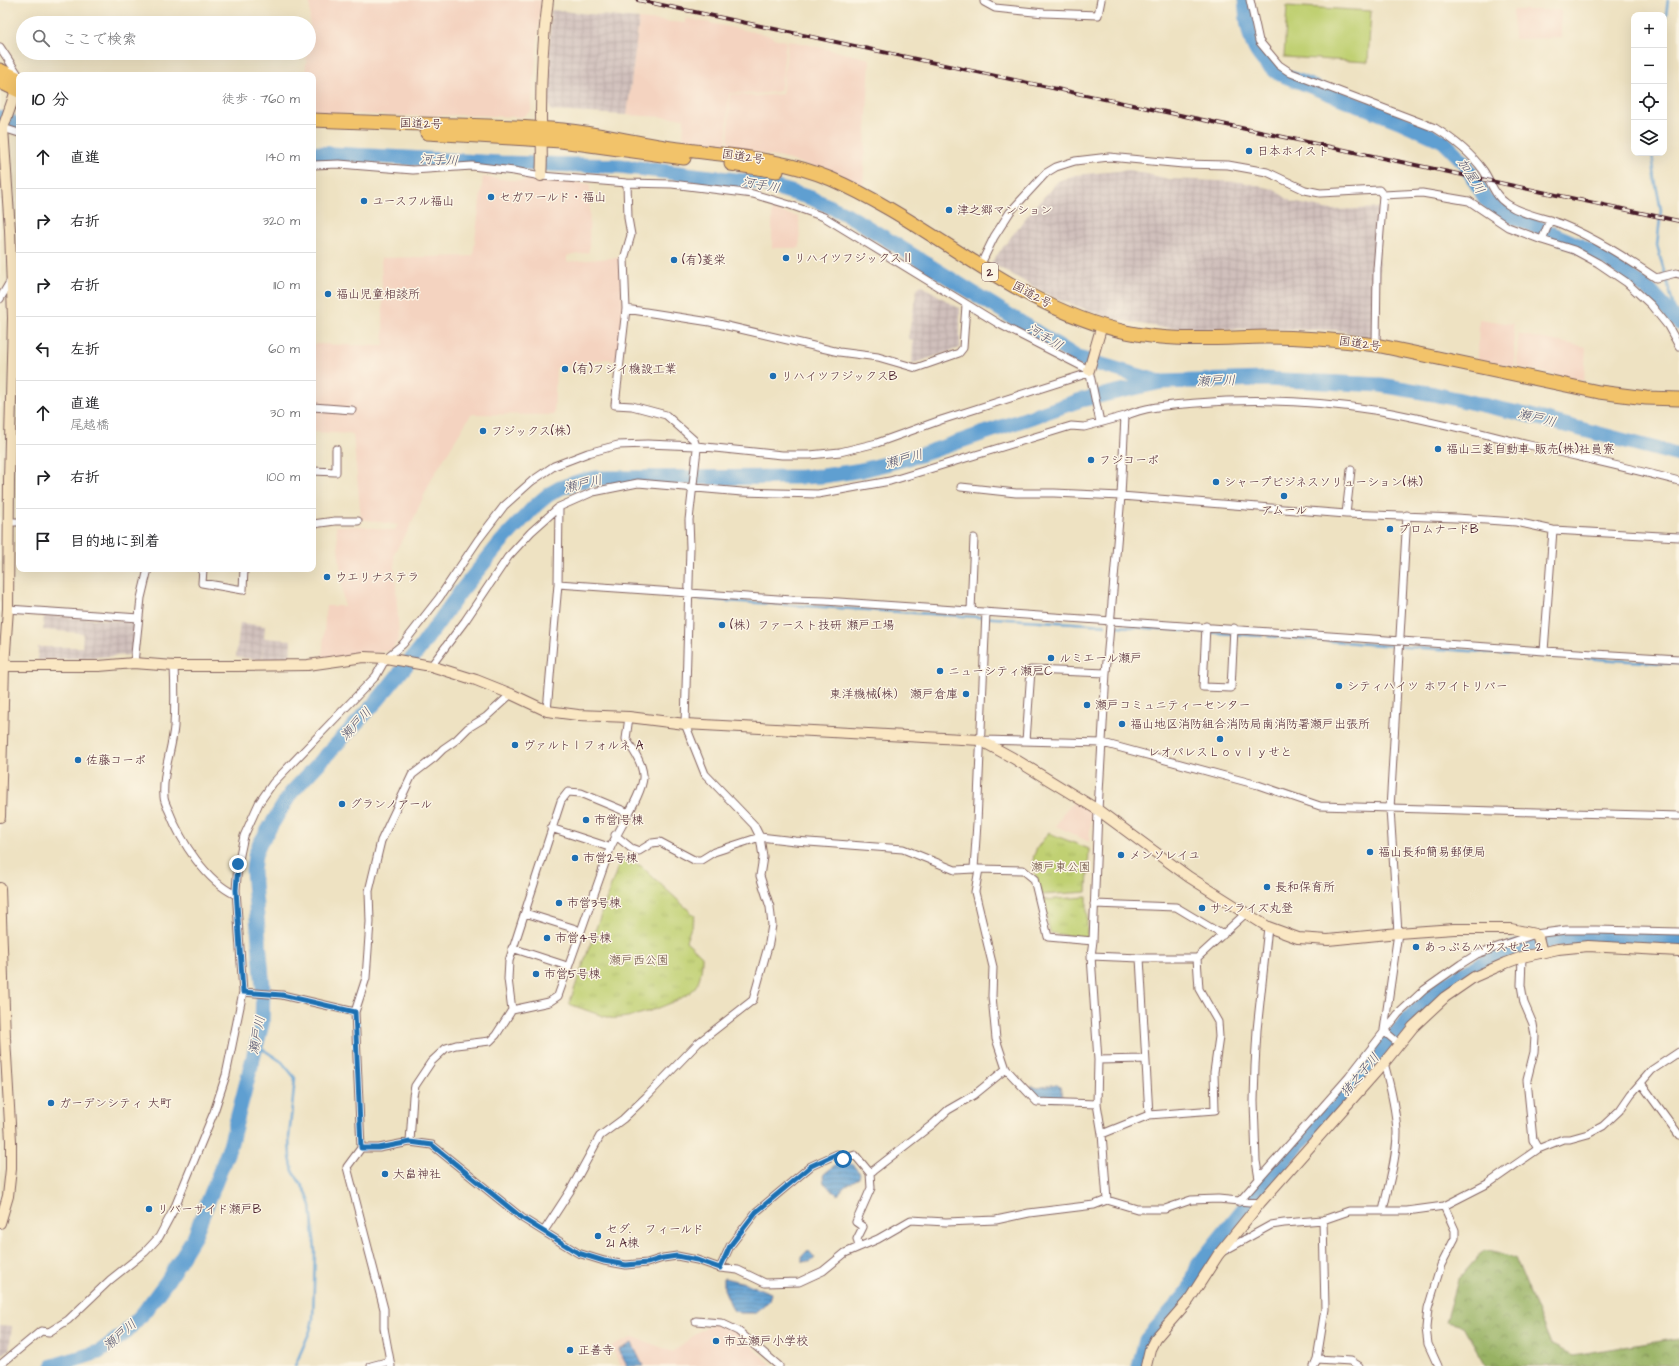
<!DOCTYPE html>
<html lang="ja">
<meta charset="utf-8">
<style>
body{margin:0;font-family:"Architects Daughter","Klee One",sans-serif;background:#f2f2f2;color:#202124}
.controls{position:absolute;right:12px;top:12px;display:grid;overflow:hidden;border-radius:8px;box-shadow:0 4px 16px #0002}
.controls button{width:36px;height:36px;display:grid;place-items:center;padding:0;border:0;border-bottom:1px solid #e0e0e0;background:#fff;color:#202124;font:20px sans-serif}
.stop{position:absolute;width:12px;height:12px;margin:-9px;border:3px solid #1f6fb2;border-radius:50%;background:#fff}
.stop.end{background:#1f6fb2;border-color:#fff;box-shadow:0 1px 4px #0008}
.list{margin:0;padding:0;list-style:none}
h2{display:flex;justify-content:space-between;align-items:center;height:52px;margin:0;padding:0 16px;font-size:17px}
h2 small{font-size:13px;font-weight:400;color:#757577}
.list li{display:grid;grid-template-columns:26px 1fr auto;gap:12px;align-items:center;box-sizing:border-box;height:64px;padding:0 16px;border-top:1px solid #e0e0e0}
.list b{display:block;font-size:15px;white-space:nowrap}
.list p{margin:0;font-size:13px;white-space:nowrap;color:#757577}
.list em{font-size:13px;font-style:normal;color:#757577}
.icon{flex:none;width:22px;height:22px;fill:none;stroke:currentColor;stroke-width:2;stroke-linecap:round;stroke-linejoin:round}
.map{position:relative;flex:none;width:1679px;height:1366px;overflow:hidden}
.search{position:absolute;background:#fff;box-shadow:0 4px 16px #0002;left:16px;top:16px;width:300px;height:44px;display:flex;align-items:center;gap:10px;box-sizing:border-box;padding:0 14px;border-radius:22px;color:#757577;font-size:15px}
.panel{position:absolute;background:#fff;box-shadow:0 4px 16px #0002;left:16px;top:72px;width:300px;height:500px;border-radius:8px}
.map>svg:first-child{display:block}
</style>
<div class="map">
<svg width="1679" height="1366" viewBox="0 0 1679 1366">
<defs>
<pattern id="industrial-grid" width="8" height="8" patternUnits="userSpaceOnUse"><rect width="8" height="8" fill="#d0c0bc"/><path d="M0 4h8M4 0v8" fill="none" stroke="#b4a5a2"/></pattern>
<pattern id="grass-tufts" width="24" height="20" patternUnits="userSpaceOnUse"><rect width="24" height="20" fill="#c0d072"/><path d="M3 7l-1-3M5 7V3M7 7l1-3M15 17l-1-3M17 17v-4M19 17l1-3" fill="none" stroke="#a6b263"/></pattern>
<pattern id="forest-crowns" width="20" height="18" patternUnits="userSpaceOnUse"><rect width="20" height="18" fill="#98b264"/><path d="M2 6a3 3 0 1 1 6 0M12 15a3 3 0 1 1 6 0" fill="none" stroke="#7e9053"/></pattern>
<pattern id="water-rules" width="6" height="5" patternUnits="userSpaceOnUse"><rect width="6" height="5" fill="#5e9fd1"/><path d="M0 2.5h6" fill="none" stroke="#5081aa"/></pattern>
</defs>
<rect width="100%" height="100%" fill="#fcf5e5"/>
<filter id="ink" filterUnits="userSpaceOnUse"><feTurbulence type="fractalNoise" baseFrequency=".025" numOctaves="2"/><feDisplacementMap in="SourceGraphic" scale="8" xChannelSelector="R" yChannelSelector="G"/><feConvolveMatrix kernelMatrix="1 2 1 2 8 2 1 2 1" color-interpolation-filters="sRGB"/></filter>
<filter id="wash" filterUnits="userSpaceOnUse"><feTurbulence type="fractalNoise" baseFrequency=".012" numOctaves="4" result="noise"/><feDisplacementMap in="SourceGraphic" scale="16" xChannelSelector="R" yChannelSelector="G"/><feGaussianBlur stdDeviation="0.9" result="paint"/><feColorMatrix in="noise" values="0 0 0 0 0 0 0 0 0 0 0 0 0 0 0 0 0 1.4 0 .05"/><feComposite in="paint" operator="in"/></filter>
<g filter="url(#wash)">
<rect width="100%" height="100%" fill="#eee2c2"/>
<path fill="#f4d3c0" d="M310 0H541L531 111 522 117 463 115 412 116 313 113V75H305L307 53H309Z
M1513 10H1561V38L1514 39Z
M686 18 772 36V38L786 41 781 89 778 92 755 94 729 93 726 148 683 141 684 118 627 115 639 19 685 23Z
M788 40 870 59 863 186 830 172 783 158 728 148 730 94 755 96 782 94Z
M483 177 521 181 530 179H552L590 184 589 252 567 256V262L621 257 623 308 620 362 607 359 556 368 554 415 473 414 470 416 432 478 408 531 394 553 399 638 392 650 338 660H322L326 606H344L336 526H361L394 531 398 525 361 519 353 434 313 432V344L384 346 381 258 473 256Z
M772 210 799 217 800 248H772Z
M1479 319 1513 324 1515 367 1478 359Z
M1518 334 1586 347 1584 381 1517 367Z
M1075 800 1092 809 1089 842 1056 826 1063 813Z
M715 1323 735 1331 773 1366H621L611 1346 634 1337 673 1352 698 1332Z"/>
<path fill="url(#industrial-grid)" d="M551 10 639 19 627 115 551 111 547 96Z
M1129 170 1169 179 1242 182 1273 189 1292 202 1331 210 1379 208V340L1336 330 1163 328 1113 319 1054 298 991 263 1027 216 1058 181 1075 175Z
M921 285 960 309V348L912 364 913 341 908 338 917 289Z
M44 615 136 622 133 655 38 660V647H82L83 633 43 630Z
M240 623 265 626 264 638 291 640 290 661 263 660V646L262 660 236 657Z
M0 1325 12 1326 9 1350 0 1356Z"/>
<path fill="url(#grass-tufts)" stroke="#85784e" d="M1049 833 1089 849 1087 892 1042 895C1033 864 1025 859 1049 833Z
M621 858 641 866 695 916 686 941 702 956C702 968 701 982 692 991 678 1003 628 1021 610 1018 598 1015 581 1008 569 1004Z
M1087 897V938L1050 933 1043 900Z"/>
<path fill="url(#forest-crowns)" stroke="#716848" d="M1484 1250 1515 1257 1551 1344 1573 1355 1679 1338V1366H1486L1463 1326 1446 1322 1458 1280Z"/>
<path fill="#c0d072" stroke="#85784e" d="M1287 6 1371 11 1368 62 1284 57Z"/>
<path fill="url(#water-rules)" stroke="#545f7e" d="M1056 1084 1060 1087 1063 1100H1044L1030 1088 1032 1086 1038 1088Z
M841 1160C850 1161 854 1166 860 1173L859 1178C850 1183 843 1186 838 1195L824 1183 823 1175Z
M808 1250 815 1258 814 1259 810 1262 802 1261V1256Z
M724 1278 745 1283 771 1293 769 1301 754 1313H740L733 1310 724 1289Z
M632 1343 643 1366H627L619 1350Z"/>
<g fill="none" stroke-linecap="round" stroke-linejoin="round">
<path stroke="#5e9fd1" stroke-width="2.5" d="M1664 31 1668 0
M1652 153 1655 180 1661 210 1657 245 1678 322
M695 599 1105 625
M1117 626 1262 636
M1268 636 1405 647 1679 664
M254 1054 264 1050 282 1062 295 1078 289 1137 290 1157 293 1171 307 1194 311 1206 315 1251 313 1319 310 1331 295 1366"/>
<path stroke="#5e9fd1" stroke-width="15" d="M1245 0C1248 32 1250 56 1280 74L1399 121 1443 141 1464 162 1486 200 1500 211 1585 248 1611 262 1651 292 1679 323
M0 118 19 125
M313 153 501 163 620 166 760 183 811 198 848 215 1078 358 1160 382
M53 1366 99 1352 124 1334 144 1312 167 1281 194 1237 230 1146 262 1024 263 987 253 871 255 855 259 845 291 793 377 701 418 651 461 591 501 542 536 505 548 495 560 488 580 481 597 478 801 477 823 476 862 470 920 455 1081 400 1161 382 1265 379 1381 385 1434 394 1527 415 1679 455
M1139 1366 1146 1340 1189 1291 1198 1265 1257 1192 1409 1018 1442 986 1483 963 1514 948 1556 940 1599 938 1679 941"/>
</g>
</g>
<g filter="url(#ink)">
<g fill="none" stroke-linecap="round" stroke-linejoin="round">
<g stroke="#836360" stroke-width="9">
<path id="street" d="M984 0V2L995 8 1044 13 1098 15 1101 0
M1250 0 1259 41 1279 65 1291 73 1435 128C1453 139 1470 152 1483 170 1491 181 1494 196 1507 204 1523 215 1543 217 1561 224 1595 238 1626 258 1656 278L1676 273 1679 274
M0 47 19 76
M0 127 19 133
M313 165 339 164 413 170 472 166 514 171 541 176 627 183 672 184 753 194 790 205 824 217 999 324 1089 370 1100 422
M1542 240 1550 220
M980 266 994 237 1010 212 1046 173 1056 167 1075 161 1109 157 1183 164 1228 165 1267 172 1305 190 1320 193 1379 190 1383 195 1422 193 1469 201 1508 227 1542 240 1574 250 1598 263 1626 282 1651 305 1668 326 1679 346
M0 299 11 280
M626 309 624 259 631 235 628 218 627 183
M1376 345 1377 269 1383 195
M313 407 352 410
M1125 416C1146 406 1174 405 1197 403 1258 398 1320 401 1381 411 1431 420 1480 433 1529 445 1579 457 1629 468 1679 481
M313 471 336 472V449
M961 487 1016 493H1054L1121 496 1346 514 1456 518 1516 522 1553 530 1679 537
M1346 514 1351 470
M9 522H19
M313 524 335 521H358
M203 569 202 583 243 590 244 569
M558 584 792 600 825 601 1544 651 1679 659
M8 609 139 618
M971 611 974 538
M986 612 977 823 974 869H979L975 892 993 967 992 996 996 1039 1006 1069 1037 1102 1097 1104
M1206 626 1203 687 1231 688 1234 628
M1544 651 1553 530
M134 663 141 598 148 569
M174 666C175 687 175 707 174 727 172 750 162 773 164 797 164 801 167 807 169 811 181 842 206 881 236 895
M431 666 465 621 508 557 531 532 559 507 593 492 638 483 742 492 818 494 890 481 1071 426 1084 427 1125 416 1121 496 1106 673 1098 810 1093 941 1091 956 1098 1060 1097 1104 1102 1134 1107 1200
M547 711 558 584 559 507
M982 740 1103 743 1258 785 1320 806 1679 816
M1026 741 1031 670 1106 673
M551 828 606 846
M615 835 631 848 639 851 652 843 660 842 694 860H701L714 852 760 837 795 841 903 849 955 870 974 869
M979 869 1023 870 1034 879 1048 937 1093 941
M1094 904 1176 907 1223 935
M525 913 576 929
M512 948 564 965
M1091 956 1140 958H1197L1199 989 1218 1022 1219 1037 1214 1072 1215 1110 1149 1115 1102 1134
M1522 957 1521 985 1524 1003 1533 1024 1535 1036 1534 1052 1527 1080 1533 1140 1538 1149
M1140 958 1149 1115
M1197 958 1245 914
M243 992 282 995 355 1012
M512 1010 508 979 509 961 561 801 568 792 581 793 629 813
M1384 1030 1398 933 1390 809 1407 515
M1384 1031 1398 1043
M1098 1060 1145 1059
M1641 1083 1679 1135
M410 1142 413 1096 415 1086 431 1062 446 1048 456 1045 490 1041 496 1035 512 1010 549 1002 558 996 610 849C617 831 645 791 643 775 642 762 633 750 626 739L629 717
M361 1148H379L410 1142 432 1145 522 1218 578 1253 604 1261 626 1265 647 1263 663 1258 677 1256 697 1260 720 1268 738 1270 765 1283 799 1282 823 1271 845 1253 878 1239 911 1220 946 1222 996 1220 1029 1213 1094 1205 1107 1200 1137 1209H1165L1191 1200 1218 1199 1260 1203
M870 1173 933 1124 948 1110 974 1095 1006 1069
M1259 1179 1349 1077 1398 1014 1424 990 1461 964 1477 954 1535 934 1566 930H1596L1679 932
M1239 1202 1259 1179 1256 1161 1254 1101 1255 1066 1257 1030 1268 927
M1383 1211C1388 1186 1397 1158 1397 1132 1396 1109 1390 1085 1384 1063
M544 1231 570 1191 600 1136 623 1119 646 1097 698 1043 753 1000 769 943 772 925 770 907 760 876 763 857 760 837 754 825 705 774 685 724 690 547 689 520 697 449 694 440 666 415 632 406 615 405 626 309 710 322 839 352 878 357 916 368 959 353 963 348 966 305
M1222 1252 1271 1225 1284 1223 1323 1220 1349 1211H1407L1444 1206 1489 1183 1538 1149 1563 1139H1570L1588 1134 1603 1126 1620 1110 1631 1094 1652 1070 1679 1052
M720 1268 730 1246 756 1212 811 1166 837 1154 843 1159 855 1155 870 1173 871 1188 856 1222 863 1227 857 1239 859 1247
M696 1321 721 1323 738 1331 779 1366
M1317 1359 1351 1361 1359 1366
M0 1365 41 1331 49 1332 68 1320 110 1280 145 1252 159 1237 174 1209 214 1112 226 1075 243 992 236 890 238 864 244 836 259 803 273 783 376 676 386 658 403 644 439 598 478 540 504 506 532 481 554 466 588 453 618 445 647 444 696 446 782 455H810L840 452 877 443 941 420 1089 373
M371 1366 390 1361
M391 1366 384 1328V1309L347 1167 361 1148 355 1012 366 978 370 922 369 891 381 841 412 775 434 758 443 749 456 740 468 728 486 717 511 694
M1314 1366 1317 1359 1325 1309 1323 1220
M1438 1366 1428 1344 1426 1328 1428 1308 1441 1265 1455 1238V1230L1444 1206"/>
</g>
<g stroke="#836360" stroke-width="12">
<path id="secondary" d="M541 176C543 156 541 135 541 114 541 77 543 37 548 0
M1089 370 1102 325
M4 666H99L134 663 174 666H235L308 665 364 657 386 658 431 666 476 680 511 694 547 711 578 715 629 717 685 724 980 740 1013 758 1098 810 1189 877 1268 927 1298 938 1328 940 1398 933 1454 929H1511L1535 934 1538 937 1542 953
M0 817 4 666 8 609 9 480 13 318 10 230 3 128 18 85
M0 888 5 1038 11 1141V1169L8 1196 0 1223
M1146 1366 1150 1349 1155 1339 1189 1300 1218 1255 1260 1203 1384 1063 1413 1027 1445 997 1474 977 1506 963 1522 957 1558 949 1588 946 1679 951"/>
</g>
<g stroke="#836360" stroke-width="15">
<path id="highway" d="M0 70 19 79
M0 82 19 91
M313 120C361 122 409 124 458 125 493 126 528 127 563 130 602 134 640 144 679 149 730 156 782 158 831 179 933 223 1014 307 1126 332 1172 342 1218 338 1265 337 1302 337 1339 340 1376 345L1599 392 1646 398 1679 399
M427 133 561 141 684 158
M731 164 777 171"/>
</g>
<use href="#street" stroke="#fff" stroke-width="7"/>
<use href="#secondary" stroke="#fae7c3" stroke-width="10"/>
<use href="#highway" stroke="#f2c36a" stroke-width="13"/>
<g stroke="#4a1f2b" stroke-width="4">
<path id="rail" d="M638 0 1679 221"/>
</g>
<use href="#rail" stroke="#fcf5e5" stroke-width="2.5" stroke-dasharray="8" stroke-linecap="butt"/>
</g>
</g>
<g fill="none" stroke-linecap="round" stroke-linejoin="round" filter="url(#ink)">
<path stroke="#1f6fb2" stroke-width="5" d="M238 864 236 890 243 992 282 995 355 1012 361 1148H379L410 1142 432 1145 522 1218 578 1253 604 1261 626 1265 647 1263 663 1258 677 1256 697 1260 720 1268 730 1246 756 1212 811 1166 837 1154 843 1159"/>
</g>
<g fill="#1f6fb2" stroke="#fcf5e5" stroke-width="1.5">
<circle cx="1249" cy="151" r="4"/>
<circle cx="491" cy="197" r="4"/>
<circle cx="364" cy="201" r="4"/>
<circle cx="949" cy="210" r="4"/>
<circle cx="786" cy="258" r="4"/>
<circle cx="674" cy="260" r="4"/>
<circle cx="328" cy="294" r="4"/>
<circle cx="565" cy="369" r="4"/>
<circle cx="773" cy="376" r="4"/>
<circle cx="483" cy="431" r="4"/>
<circle cx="1438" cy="449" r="4"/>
<circle cx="1091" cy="460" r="4"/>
<circle cx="1216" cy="482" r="4"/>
<circle cx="1284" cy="496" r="4"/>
<circle cx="1390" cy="529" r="4"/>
<circle cx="327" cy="577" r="4"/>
<circle cx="722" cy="625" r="4"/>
<circle cx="1051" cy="658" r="4"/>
<circle cx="940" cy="671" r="4"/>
<circle cx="1339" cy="686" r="4"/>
<circle cx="966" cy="694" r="4"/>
<circle cx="1087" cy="705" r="4"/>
<circle cx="1122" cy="724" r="4"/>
<circle cx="1220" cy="739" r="4"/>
<circle cx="515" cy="745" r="4"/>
<circle cx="78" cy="760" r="4"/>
<circle cx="342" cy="804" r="4"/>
<circle cx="586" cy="820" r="4"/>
<circle cx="1370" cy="852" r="4"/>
<circle cx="1121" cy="855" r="4"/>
<circle cx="575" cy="858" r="4"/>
<circle cx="1267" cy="887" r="4"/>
<circle cx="559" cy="903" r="4"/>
<circle cx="1202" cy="908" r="4"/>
<circle cx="547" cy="938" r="4"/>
<circle cx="1416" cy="947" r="4"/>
<circle cx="536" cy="974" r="4"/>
<circle cx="51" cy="1103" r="4"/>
<circle cx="385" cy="1174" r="4"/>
<circle cx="149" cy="1209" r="4"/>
<circle cx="598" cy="1236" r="4"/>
<circle cx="716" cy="1341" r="4"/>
<circle cx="570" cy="1350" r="4"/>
</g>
<g text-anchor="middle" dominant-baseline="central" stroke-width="3" stroke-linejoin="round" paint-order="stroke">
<rect fill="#fcf5e5" stroke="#7f5f63" stroke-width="1" x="982" y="263" width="16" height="18" rx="3"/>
<g font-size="11" font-weight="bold" fill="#4a1f2b">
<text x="990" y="272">2</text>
</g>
<g font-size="12" fill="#4a1f2b" stroke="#fcf5e5">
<text transform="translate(421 124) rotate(2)">国道2号</text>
<text transform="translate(743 157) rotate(8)">国道2号</text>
<text transform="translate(1032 295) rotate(28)">国道2号</text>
<text transform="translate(1360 344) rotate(8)">国道2号</text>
</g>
<g font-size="12" fill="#4a1f2b" stroke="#fcf5e5" text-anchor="start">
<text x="1257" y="151">日本ホイスト</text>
<text x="499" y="197">セガワールド・福山</text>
<text x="372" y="201">ユースフル福山</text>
<text x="957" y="210">津之郷マンション</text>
<text x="794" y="258">リハイツフジックスⅡ</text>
<text x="682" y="260">(有)菱栄</text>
<text x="336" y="294">福山児童相談所</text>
<text x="573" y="369">(有)フジイ機設工業</text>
<text x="781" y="376">リハイツフジックスB</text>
<text x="491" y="431">フジックス(株)</text>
<text x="1446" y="449">福山三菱自動車 販売(株)社員寮</text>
<text x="1099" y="460">フジコーポ</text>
<text x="1224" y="482">シャープビジネスソリューション(株)</text>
<text x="1284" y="510" text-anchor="middle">アムール</text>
<text x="1398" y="529">プロムナードB</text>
<text x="335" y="577">ウエリナステラ</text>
<text x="730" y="625">(株）ファースト技研 瀬戸工場</text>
<text x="1059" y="658">ルミエール瀬戸</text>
<text x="948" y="671">ニューシティ瀬戸C</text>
<text x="1347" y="686">シティハイツ ホワイトリバー</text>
<text x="958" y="694" text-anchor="end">東洋機械(株） 瀬戸倉庫</text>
<text x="1095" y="705">瀬戸コミュニティーセンター</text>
<text x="1130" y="724">福山地区消防組合消防局南消防署瀬戸出張所</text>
<text x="523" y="745">ヴァルトｌフォルネ A</text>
<text x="1220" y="752" text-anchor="middle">レオパレスＬｏｖｌｙせと</text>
<text x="86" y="760">佐藤コーポ</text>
<text x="350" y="804">グランノアール</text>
<text x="594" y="820">市営1号棟</text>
<text x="1378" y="852">福山長和簡易郵便局</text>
<text x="1129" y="855">メンソレイユ</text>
<text x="583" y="858">市営2号棟</text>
<text x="1275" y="887">長和保育所</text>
<text x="567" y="903">市営3号棟</text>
<text x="1210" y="908">サンライズ丸登</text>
<text x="555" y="938">市営4号棟</text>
<text x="1424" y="947">あっぷるハウスせと 2</text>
<text x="544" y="974">市営5号棟</text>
<text x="59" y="1103">ガーデンシティ 大町</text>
<text x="393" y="1174">大畠神社</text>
<text x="157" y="1209">リバーサイド瀬戸B</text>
<text x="606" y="1229">セダ． フィールド<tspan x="606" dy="14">21 A棟</tspan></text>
<text x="724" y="1341">市立瀬戸小学校</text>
<text x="578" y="1350">正善寺</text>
</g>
<g font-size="12" fill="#684b3d" stroke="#fcf5e5">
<text x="1061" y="867">瀬戸東公園</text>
<text x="639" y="960">瀬戸西公園</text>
</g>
<g font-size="13" font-style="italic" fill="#52526d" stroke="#fcf5e5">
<text transform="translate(439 160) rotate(3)">河手川</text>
<text transform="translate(1471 176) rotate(58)">加屋川</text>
<text transform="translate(761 185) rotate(11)">河手川</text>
<text transform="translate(1045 337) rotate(32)">河手川</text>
<text transform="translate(1216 381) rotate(-2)">瀬戸川</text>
<text transform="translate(1537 418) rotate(14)">瀬戸川</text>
<text transform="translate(904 459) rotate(-15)">瀬戸川</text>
<text transform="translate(583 484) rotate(-13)">瀬戸川</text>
<text transform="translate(356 724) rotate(-47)">瀬戸川</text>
<text transform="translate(257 1035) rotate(-79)">瀬戸川</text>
<text transform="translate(1360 1075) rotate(-50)">猪之子川</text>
<text transform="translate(120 1335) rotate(-41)">瀬戸川</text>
</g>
</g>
</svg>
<div class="controls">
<button>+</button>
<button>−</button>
<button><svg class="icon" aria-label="locate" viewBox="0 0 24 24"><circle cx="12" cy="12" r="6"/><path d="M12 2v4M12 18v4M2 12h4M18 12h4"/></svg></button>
<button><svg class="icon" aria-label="layers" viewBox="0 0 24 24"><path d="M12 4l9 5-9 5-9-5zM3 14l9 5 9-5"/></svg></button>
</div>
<div class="stop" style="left:843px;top:1159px"></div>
<div class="stop end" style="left:238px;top:864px"></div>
<div class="search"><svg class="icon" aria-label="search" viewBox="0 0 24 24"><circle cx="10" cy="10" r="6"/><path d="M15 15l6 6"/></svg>ここで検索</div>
<section class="panel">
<h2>10 分<small>徒歩 · 760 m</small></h2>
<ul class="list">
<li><svg class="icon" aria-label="ahead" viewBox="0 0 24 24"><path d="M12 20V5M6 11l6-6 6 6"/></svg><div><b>直進</b></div><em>140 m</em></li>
<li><svg class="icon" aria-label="right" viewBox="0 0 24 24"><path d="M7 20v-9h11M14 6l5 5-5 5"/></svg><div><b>右折</b></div><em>320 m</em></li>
<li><svg class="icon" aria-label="right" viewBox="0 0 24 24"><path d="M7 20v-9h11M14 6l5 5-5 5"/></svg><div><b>右折</b></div><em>110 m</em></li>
<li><svg class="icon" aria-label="left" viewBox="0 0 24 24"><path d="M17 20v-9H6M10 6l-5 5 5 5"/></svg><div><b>左折</b></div><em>60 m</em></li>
<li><svg class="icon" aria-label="ahead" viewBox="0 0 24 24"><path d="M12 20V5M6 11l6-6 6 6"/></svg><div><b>直進</b><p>尾越橋</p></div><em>30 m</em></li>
<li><svg class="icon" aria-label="right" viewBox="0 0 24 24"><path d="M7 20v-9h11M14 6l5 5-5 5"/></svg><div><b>右折</b></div><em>100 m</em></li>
<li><svg class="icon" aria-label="arrive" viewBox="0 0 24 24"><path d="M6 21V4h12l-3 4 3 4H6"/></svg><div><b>目的地に到着</b></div></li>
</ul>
</section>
</div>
